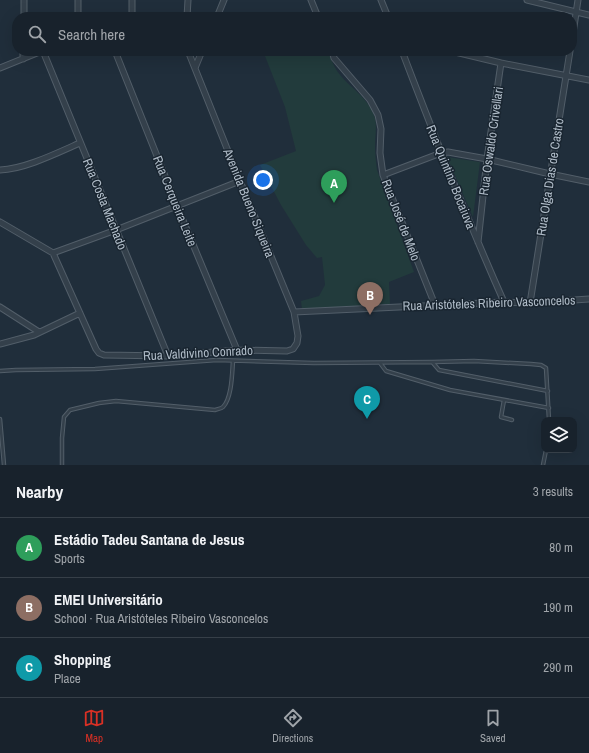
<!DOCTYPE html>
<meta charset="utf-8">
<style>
body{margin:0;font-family:"Archivo Narrow",sans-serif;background:#252f38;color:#f1f3f6}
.controls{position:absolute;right:12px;bottom:12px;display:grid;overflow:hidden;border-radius:8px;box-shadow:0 4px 16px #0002}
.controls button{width:36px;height:36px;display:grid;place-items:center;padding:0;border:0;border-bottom:1px solid #363f48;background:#18222c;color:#f1f3f6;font:20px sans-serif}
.you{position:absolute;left:263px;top:180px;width:14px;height:14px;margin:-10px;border:3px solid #fff;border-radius:50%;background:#1a73e8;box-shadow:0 0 0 6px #1a73e833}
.badge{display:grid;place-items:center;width:26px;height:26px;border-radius:50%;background:#d93025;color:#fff;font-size:13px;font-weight:700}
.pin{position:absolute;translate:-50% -33px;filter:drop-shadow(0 1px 2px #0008)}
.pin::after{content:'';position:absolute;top:21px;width:14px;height:12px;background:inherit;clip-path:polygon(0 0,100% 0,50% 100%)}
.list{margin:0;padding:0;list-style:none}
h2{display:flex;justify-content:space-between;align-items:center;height:52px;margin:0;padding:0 16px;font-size:17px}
h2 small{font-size:13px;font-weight:400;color:#9fa4a9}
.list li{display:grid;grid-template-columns:26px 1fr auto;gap:12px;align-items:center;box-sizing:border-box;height:60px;padding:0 16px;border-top:1px solid #363f48}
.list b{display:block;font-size:15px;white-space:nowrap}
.list p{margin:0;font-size:13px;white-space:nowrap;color:#9fa4a9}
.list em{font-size:13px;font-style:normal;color:#9fa4a9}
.icon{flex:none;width:22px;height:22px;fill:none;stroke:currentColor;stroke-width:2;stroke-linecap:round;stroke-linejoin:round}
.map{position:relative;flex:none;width:589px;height:465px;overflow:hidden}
.search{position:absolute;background:#18222c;box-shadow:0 4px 16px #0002;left:12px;right:12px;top:12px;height:44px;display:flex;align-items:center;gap:10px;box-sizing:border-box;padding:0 14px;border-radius:16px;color:#9fa4a9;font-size:15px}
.sheet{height:232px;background:#18222c}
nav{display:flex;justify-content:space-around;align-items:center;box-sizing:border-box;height:56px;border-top:1px solid #363f48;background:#18222c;font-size:11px;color:#9fa4a9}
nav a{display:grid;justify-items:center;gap:2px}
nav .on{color:#d93025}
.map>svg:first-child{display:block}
</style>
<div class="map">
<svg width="589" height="465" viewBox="0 0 589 465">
<rect width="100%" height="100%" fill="#202e3b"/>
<path fill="#223b3c" d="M263 51H328C331 58 333 65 337 71 349 88 368 96 375 118 377 127 375 137 375 146 375 154 376 162 377 170L414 272 389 282 390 304 302 309 301 301 319 296 325 285 322 257 317 258 306 245 281 205 260 165 296 151 285 107Z
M447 157 480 162 473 217Z"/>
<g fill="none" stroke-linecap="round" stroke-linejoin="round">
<g stroke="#525e69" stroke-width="4.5">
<path id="service" d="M380 363 386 371 450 390 549 408
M433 363 439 370 548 391
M0 371 16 370 95 369 217 360 314 363 433 362 474 361 531 364 541 365 546 368 549 420
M504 400 501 417 512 420
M0 419 4 465
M62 465V438L64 417 70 410 99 403 116 401 215 410C217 409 221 409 223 407 232 398 232 373 233 361
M543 465 546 450"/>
</g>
<g stroke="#525e69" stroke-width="7">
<path id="minor" d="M311 0 318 17
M381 0 388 17
M527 0 589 15
M24 17V0
M78 17V0
M132 17V0
M187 17 188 0
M217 17 224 0
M572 40 578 0
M43 51 168 356
M115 51 177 206 237 350
M332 51 334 58 370 100 378 115 381 129 380 153 383 175 435 305
M402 51C434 135 467 219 504 302
M451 51 501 63 589 80
M23 59V51
M0 68 42 51
M195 68 202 51
M0 170C25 169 57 153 80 143
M383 175 441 153 448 152 487 159 550 174 589 182
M0 222 53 253
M478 242 487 159 501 63
M53 253 96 349 99 353 104 355 168 356 237 350 287 351 293 349 297 343 298 336 294 312 240 181 188 51
M53 253 116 230 240 181
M530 303 570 51
M0 307 39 332
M294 312 504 302 530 303 589 299
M0 344 34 335 80 313"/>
</g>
<use href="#service" stroke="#34404b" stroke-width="2.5"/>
<use href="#minor" stroke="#34404b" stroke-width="5"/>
</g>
<g text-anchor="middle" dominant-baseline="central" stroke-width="3" stroke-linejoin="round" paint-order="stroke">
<g font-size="13" fill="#afbbc7" stroke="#192530">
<text transform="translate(491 141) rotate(-82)">Rua Oswaldo Crivellari</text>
<text transform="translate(451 177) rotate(68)">Rua Quintino Bocaiuva</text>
<text transform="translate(550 177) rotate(-81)">Rua Olga Dias de Castro</text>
<text transform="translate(175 201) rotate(68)">Rua Cerqueira Leite</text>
<text transform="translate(249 203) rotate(68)">Avenida Bueno Siqueira</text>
<text transform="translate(105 204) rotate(68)">Rua Costa Machado</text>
<text transform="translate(401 220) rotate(69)">Rua José de Melo</text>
<text transform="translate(489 303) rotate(-2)">Rua Aristóteles Ribeiro Vasconcelos</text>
<text transform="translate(198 353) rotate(-3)">Rua Valdivino Conrado</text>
</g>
</g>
</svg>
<div class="controls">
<button><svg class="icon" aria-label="layers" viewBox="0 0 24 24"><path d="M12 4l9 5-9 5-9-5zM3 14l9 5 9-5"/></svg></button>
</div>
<div class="you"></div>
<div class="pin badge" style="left:334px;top:203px;background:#2e9e5b">A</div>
<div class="pin badge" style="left:370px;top:315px;background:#8d6e63">B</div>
<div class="pin badge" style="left:367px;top:419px;background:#0f9aa8">C</div>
<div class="search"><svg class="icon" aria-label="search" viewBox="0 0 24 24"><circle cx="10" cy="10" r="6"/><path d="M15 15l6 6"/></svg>Search here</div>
</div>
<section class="sheet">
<h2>Nearby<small>3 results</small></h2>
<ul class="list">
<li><span class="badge" style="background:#2e9e5b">A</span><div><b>Estádio Tadeu Santana de Jesus</b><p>Sports</p></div><em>80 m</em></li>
<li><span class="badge" style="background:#8d6e63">B</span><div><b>EMEI Universitário</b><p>School · Rua Aristóteles Ribeiro Vasconcelos</p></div><em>190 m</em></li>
<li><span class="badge" style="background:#0f9aa8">C</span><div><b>Shopping</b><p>Place</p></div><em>290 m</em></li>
</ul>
</section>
<nav>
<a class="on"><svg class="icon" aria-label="map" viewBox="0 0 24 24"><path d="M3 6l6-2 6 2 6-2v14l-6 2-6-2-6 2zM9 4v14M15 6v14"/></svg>Map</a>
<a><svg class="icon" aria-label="directions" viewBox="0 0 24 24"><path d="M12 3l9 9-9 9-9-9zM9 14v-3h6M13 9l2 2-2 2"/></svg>Directions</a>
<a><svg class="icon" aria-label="saved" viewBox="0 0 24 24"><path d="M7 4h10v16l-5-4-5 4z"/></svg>Saved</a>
</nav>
